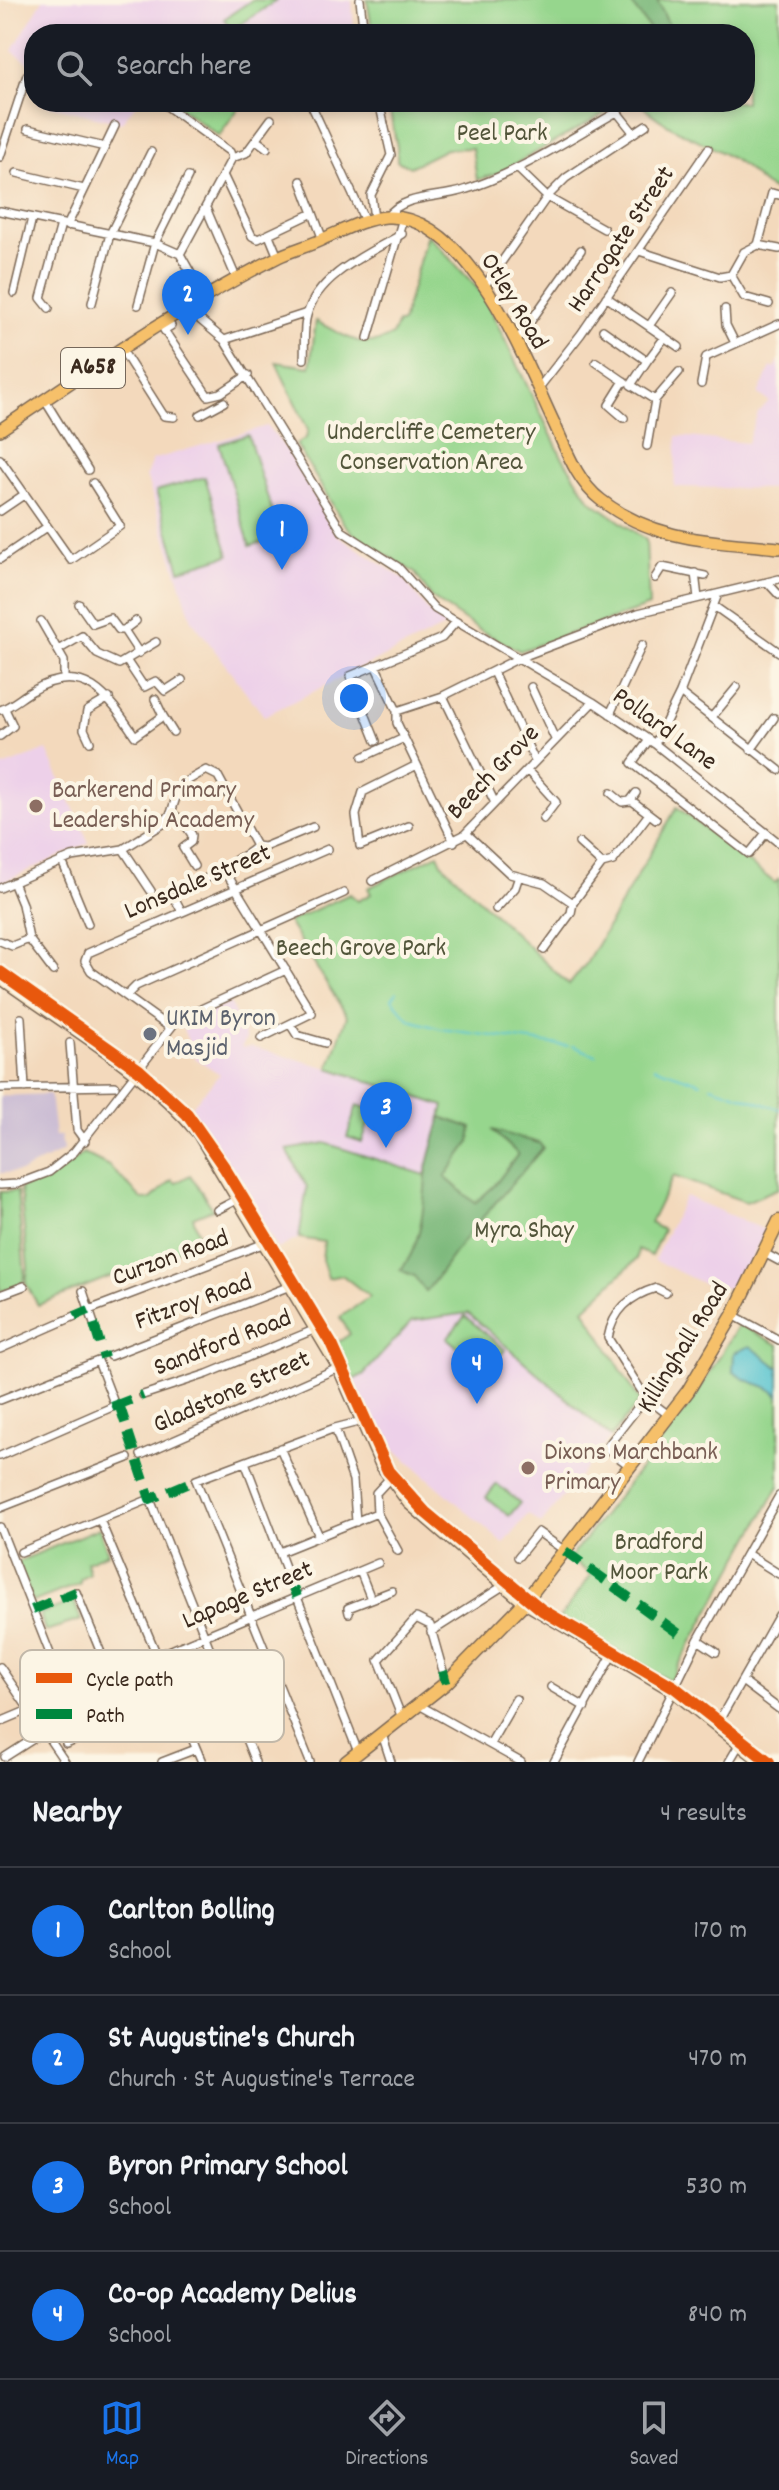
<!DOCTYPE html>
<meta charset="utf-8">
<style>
body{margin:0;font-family:Dekko,sans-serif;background:#242831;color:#f1f3f6}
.you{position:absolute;left:354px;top:698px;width:28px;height:28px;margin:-20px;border:6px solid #fff;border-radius:50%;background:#1a73e8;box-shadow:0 0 0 12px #1a73e833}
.badge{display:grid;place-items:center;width:52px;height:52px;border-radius:50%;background:#1a73e8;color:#fff;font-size:26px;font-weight:700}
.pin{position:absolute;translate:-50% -66px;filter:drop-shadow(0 2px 4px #0008)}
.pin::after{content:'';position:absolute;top:42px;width:28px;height:24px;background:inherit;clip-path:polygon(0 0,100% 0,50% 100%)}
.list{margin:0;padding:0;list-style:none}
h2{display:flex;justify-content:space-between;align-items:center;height:104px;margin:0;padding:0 32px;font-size:34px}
h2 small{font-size:26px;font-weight:400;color:#9ea1a6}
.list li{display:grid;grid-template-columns:52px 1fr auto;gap:24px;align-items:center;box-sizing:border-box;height:128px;padding:0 32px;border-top:2px solid #363941}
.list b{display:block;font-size:30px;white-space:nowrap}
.list p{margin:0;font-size:26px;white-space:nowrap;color:#9ea1a6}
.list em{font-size:26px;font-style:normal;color:#9ea1a6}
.icon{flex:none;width:44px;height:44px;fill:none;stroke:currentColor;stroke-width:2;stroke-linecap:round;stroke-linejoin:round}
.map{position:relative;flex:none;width:779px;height:1762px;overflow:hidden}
.search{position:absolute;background:#171b24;box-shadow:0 4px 12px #0003;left:24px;right:24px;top:24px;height:88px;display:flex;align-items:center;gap:20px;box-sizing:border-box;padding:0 28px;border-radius:32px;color:#9ea1a6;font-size:30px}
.sheet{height:616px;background:#171b24}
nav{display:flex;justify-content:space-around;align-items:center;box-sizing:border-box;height:112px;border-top:2px solid #363941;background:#171b24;font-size:22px;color:#9ea1a6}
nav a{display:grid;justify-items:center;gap:4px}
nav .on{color:#1a73e8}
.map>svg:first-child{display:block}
</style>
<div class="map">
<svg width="779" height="1762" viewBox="0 0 779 1762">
<rect width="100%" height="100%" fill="#fcf5e5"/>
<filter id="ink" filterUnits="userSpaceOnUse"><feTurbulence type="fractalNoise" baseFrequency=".0125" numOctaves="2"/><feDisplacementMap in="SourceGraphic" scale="16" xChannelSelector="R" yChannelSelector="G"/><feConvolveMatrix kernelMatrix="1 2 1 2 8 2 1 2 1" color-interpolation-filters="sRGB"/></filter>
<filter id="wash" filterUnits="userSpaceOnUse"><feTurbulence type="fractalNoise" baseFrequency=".006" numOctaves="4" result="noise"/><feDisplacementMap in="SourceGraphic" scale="32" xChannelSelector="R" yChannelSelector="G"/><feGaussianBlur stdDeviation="1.8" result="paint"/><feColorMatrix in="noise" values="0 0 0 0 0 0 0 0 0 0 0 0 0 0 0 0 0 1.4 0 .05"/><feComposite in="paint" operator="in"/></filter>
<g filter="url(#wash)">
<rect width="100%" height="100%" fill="#f3d9bc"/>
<path fill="#edd0e9" d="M43 0H352L354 34H223L208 23 197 34H34V66L12 51Z
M35 102H138L121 123Z
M779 360V489L674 487 677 436 747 443 758 413 769 401 758 394 771 367 775 369Z
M267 426 287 450 337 535 404 579 429 612 448 625 264 716 192 620 146 476 152 460Z
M47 750 89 843 0 883V768Z
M230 1003 246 1039 241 1048 252 1047 329 1068 444 1106 425 1175 325 1143 287 1150 307 1187 299 1238 278 1249 235 1177 188 1110 220 1074 195 1058 181 1024Z
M685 1196 765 1230 737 1290 702 1283 654 1260Z
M468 1313 611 1437 541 1524 528 1514 504 1544 398 1452 375 1438 353 1380 363 1375 412 1321Z"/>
<path fill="#ccbed4" d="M50 1094 55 1136H61L63 1151 21 1172 0 1173V1096Z"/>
<path fill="#96d68d" stroke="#688056" stroke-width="2" d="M252 0H277L232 30 224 19Z
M367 0H779V193C763 187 757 177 744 167 711 141 666 132 639 102H745V34H373Z
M172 102H243L219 136Z
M388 102H625L497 174 477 180 472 148 446 149 410 167 397 161V147Z
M427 234 482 293 561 455 590 500 646 540 649 606 520 651 479 630 442 605 431 597 415 573 357 537 344 524 296 444 306 438 308 430 276 362 310 367 316 321C341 334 365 353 392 335L398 323H402Z
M248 435 280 537 250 546 219 444Z
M205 477 229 555 180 570 156 491Z
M677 807 775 883 779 879V1188L746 1202 673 1176 650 1223 663 1230 651 1256 638 1250 637 1259 584 1309 640 1401 611 1437 468 1313 412 1321 363 1375 353 1380 335 1344 350 1334 340 1317 370 1297 342 1275 328 1278 322 1260 324 1242 299 1238 307 1187 287 1150 325 1143 425 1175 444 1106 329 1068 347 1016 288 922 350 894 358 901 371 894 368 888 438 854 443 865 569 985 586 964Z
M357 1105 373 1110 362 1142 347 1137Z
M83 1153 109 1166 143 1200 151 1199 172 1180 176 1183 190 1175 213 1209 193 1217 201 1241 38 1305 26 1284 28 1268 20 1188 52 1177Z
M17 1191 25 1276 23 1283 0 1292V1192Z
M465 1316 505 1350 487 1372 447 1338Z
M739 1324 779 1345V1486L670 1681 560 1618 591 1575 570 1558 692 1402Z
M497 1484 520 1503 509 1516 486 1497Z
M99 1528 108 1553 86 1562 89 1573 81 1578 79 1584 33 1602 17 1562Z
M74 1601 81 1620 45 1631 40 1614Z"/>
<path fill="#78b778" stroke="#5a704b" stroke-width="2" d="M629 0H657L673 34H653Z
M441 1117 472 1128 470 1142 445 1177 475 1203 494 1186 518 1154 492 1130 539 1143 543 1148 469 1233 426 1292 414 1276 400 1270C421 1249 424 1206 426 1177 427 1161 437 1134 441 1117Z"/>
<path fill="#58c5d0" stroke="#4a7877" stroke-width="2" d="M750 1346 779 1368V1396C766 1382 746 1385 733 1371L734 1353Z"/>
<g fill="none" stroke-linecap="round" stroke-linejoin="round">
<path stroke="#58c5d0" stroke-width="2" d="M397 992 392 999 410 1020 441 1029 568 1046
M573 1046 596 1055
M654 1067 701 1083
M711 1086 779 1109"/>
</g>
</g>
<g filter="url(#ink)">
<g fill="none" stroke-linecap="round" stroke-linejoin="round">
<g stroke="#7b6755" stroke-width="10">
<path id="street" d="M360 0 364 34
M161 102 230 152 232 158
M310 102 365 221
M28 129 105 147
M256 140 267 148
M0 157 27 75
M232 158 246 153 271 119
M517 168 547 197 604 229
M17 173 84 189
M223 175 252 236 258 239 311 214
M301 181 323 240
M206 208 237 280
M0 211 155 243 180 254 205 298
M387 217C402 195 437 198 461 191 517 174 567 140 617 112L633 132
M374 219 371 195 391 155 379 102
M67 226 115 126
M269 235 278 257
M758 245 772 193 779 195
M758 245 779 249
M639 251 720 277 731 275 744 252 758 245
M180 254 232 158
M731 275 744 297 769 304
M484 287 547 197 566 178 646 125
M14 293 32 218
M606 297 679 347
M92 303 110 234 151 152
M138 305 155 243 188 177
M49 308 41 298 61 224
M187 309 224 340 342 531 398 567 435 609 593 702 655 744 779 843
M725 309 726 325 735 343
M171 326 164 330 208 396 221 393 248 375
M649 326 672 293
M603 330 647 361 631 385 655 400 679 372
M368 338 403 218
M224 340 307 313
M516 342 581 250
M122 350 164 416 174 417
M304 359C305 345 303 328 307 315 318 274 370 253 402 234
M647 361 665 337
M596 362 625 382
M624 381 609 405 624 418
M701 384 706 357 779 324
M538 389 581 334 708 149
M44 399 88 470
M200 415 224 402
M647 446 655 400
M0 459 71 560 120 526 93 483
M0 511 25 494
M0 559 47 527
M695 573 698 598
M655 578 662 567 705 576
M767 582 779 595
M79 604 93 624 110 618 119 630H124
M714 606 779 652
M41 621 64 661V677
M136 621 124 630 139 653
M58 650 82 636 97 654 119 664 156 642
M126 660 144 687 156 681 165 691 182 680
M375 665 397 711V723L454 842
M494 674 535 761
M531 687 555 739
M680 693 779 770
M443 696 495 803
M155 699 163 716
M0 710C12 706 21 697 32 691 84 660 108 696 135 736L163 716 173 732
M397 711 443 696 519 658 638 613 779 579
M610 714 642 645
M712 717 737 687
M0 736 13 726 5 709
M649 740 632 763 749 854 766 833
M376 741 350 676 442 638 455 623
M90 742 84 729 87 711 109 698
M655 744 680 693 718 594
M751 750 774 718
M363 757 404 738
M527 770 556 802 543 819
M611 793 622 802 630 801 636 793
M631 800 656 819
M171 813 182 820 192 835 191 842 183 848 194 866
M409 826 360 846 356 815 363 792 417 765
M466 833 510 874 544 883 573 903 602 864 613 861 649 814
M579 843 602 864
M123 849 151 891
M62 861 88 924
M225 871 312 1013 261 1038
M372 881 464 835 593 702
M13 882 22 904 29 939 53 971
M0 888 72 857 123 849 163 824 171 813 180 785 206 770 218 776 256 846
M496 909 515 888 518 879
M182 912 175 899 177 890 225 871C232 858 247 857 256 846L264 847 313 827
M0 941 12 946 29 939
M544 950 571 913 573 903
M126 996 136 986 344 893
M21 1018 25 1088
M290 1024 297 1035 325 1043
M169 1027 91 971 85 961 88 953 328 849
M70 1043 77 1130 85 1141
M0 1088 115 1086
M0 1185 17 1184 49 1172 74 1152 177 1020 286 970
M217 1210 240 1198
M764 1253 779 1261
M83 1291 94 1324
M666 1293 656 1288C630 1296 613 1310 608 1338L646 1398 670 1416
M0 1295 24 1286
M89 1310 265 1243
M733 1315 779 1340
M0 1349 75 1316
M110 1356 290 1286
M143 1395 207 1374 316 1329
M0 1400 98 1361 114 1403 112 1407 0 1456
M335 1428 353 1480 356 1522
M280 1448 319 1536
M141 1455 338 1368
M245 1462 293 1588
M630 1466 606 1448 639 1406
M389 1479 376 1493 377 1513 398 1551
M0 1508 128 1458
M100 1520 202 1762
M0 1527 66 1694
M21 1552 150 1499 255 1762
M280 1552 377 1513
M747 1554 779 1574
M518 1557 538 1532 565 1551
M360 1571 371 1599
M76 1592 110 1675
M297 1597 358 1752
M349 1613 348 1608 392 1591
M431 1632 503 1586
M698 1640 716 1652
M0 1667 65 1762
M742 1681 779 1709
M551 1687 585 1707
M419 1705 521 1762
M402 1718 379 1660 416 1618 430 1625 443 1671
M0 1722 378 1563
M716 1726 779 1615
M382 1734 391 1762
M66 1744 176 1700
M490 1744 516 1699
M5 1757 44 1732
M162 1762 196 1749
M310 1762 196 1480 335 1428 362 1421
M554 1762 611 1657
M638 1762 698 1640 779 1496
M729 1762 739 1745"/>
</g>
<g stroke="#7b6755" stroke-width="13">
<path id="secondary" d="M0 978C67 1027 145 1070 198 1134L338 1368 381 1466 408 1503 524 1603 672 1691 761 1762"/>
</g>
<g stroke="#7b6755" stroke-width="14">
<path id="primary" d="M0 430C90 369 181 306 278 257 293 250 309 246 323 239 344 230 363 219 386 217 469 212 525 362 554 423 566 449 577 482 601 500 655 542 714 541 779 548"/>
</g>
<g stroke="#7b6755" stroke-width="15">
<path id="highway" d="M346 1762 446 1683 524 1603 688 1391 733 1315 779 1221"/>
</g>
<use href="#street" stroke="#fff" stroke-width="7"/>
<use href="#secondary" stroke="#fbe6c4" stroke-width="10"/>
<use href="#primary" stroke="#f6c06b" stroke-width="11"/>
<use href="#highway" stroke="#f6c06b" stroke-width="12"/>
<path stroke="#00873e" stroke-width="10" stroke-dasharray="20 10" stroke-linecap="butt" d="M75 1316 89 1310
M94 1324 104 1358
M119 1404 150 1499 196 1480
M112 1407 143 1395
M565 1551 682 1636
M293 1588 297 1597
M32 1610 76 1592
M443 1671 446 1683"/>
<g stroke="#fcf5e5" stroke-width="17">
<path id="cycleway" d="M0 972 139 1070 187 1114 224 1167 332 1345 388 1471 425 1512 542 1610 674 1687 769 1762"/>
</g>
<use href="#cycleway" stroke="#e8590c" stroke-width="12"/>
</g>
</g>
<g fill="#8d6e63" stroke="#fcf5e5" stroke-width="3">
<circle cx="36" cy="806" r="8"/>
<circle cx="528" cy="1468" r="8"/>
</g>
<circle fill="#6b7280" stroke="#fcf5e5" stroke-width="3" cx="150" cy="1034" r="8"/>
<g text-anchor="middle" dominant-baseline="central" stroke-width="8" stroke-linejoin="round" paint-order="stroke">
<rect fill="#fcf5e5" stroke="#75675a" stroke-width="2" x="61" y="348" width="64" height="40" rx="6"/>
<g font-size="24" font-weight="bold" fill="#3b2a1e">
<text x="93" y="368">A658</text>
</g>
<g font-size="26" fill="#52553a" stroke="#fcf5e5">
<text x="502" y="134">Peel Park</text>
<text x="431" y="433">Undercliffe Cemetery<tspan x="431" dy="30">Conservation Area</tspan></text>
<text x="361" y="949">Beech Grove Park</text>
<text x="524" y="1231">Myra Shay</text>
<text x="659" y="1543">Bradford<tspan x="659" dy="30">Moor Park</tspan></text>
</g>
<g font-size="26" fill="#3b2a1e" stroke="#fcf5e5">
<text transform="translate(622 240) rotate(-56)">Harrogate Street</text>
<text transform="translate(513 302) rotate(59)">Otley Road</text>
<text transform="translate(664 730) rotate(36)">Pollard Lane</text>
<text transform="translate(494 773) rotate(-46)">Beech Grove</text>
<text transform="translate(198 883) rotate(-23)">Lonsdale Street</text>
<text transform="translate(171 1259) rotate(-20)">Curzon Road</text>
<text transform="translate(194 1303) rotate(-20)">Fitzroy Road</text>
<text transform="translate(223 1344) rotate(-21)">Sandford Road</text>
<text transform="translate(684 1348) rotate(-58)">Killinghall Road</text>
<text transform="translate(232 1393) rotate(-24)">Gladstone Street</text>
<text transform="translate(248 1596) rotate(-23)">Lapage Street</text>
</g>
<g font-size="26" fill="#785e54" stroke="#fcf5e5" text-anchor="start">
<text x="52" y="791">Barkerend Primary<tspan x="52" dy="30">Leadership Academy</tspan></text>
<text x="544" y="1453">Dixons Marchbank<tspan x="544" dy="30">Primary</tspan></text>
</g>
<g font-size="26" fill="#5b616d" stroke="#fcf5e5" text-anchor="start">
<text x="166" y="1019">UKIM Byron<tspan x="166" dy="30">Masjid</tspan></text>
</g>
</g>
<rect x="20" y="1650" width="264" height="92" rx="12" fill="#fcf5e5" stroke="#c2b8a9" stroke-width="2"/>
<rect x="36" y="1673" width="36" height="10" fill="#e8590c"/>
<rect x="36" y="1709" width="36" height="10" fill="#00873e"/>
<g font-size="22" fill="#3b2a1e">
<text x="86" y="1686">Cycle path</text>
<text x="86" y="1722">Path</text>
</g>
</svg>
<div class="you"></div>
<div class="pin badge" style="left:282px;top:570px">1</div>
<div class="pin badge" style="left:188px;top:335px">2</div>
<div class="pin badge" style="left:386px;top:1148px">3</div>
<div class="pin badge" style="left:477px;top:1404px">4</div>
<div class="search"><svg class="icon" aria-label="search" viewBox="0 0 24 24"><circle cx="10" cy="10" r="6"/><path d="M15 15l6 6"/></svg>Search here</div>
</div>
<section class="sheet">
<h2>Nearby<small>4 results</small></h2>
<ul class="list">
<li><span class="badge">1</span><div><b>Carlton Bolling</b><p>School</p></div><em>170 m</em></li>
<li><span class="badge">2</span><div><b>St Augustine's Church</b><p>Church · St Augustine's Terrace</p></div><em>470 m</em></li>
<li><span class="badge">3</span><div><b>Byron Primary School</b><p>School</p></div><em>530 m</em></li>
<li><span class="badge">4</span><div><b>Co-op Academy Delius</b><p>School</p></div><em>840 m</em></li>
</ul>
</section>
<nav>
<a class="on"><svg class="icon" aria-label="map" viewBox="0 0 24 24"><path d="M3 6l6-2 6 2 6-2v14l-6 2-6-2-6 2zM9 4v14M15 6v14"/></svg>Map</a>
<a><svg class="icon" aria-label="directions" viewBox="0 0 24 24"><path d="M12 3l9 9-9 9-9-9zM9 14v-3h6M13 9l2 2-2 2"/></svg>Directions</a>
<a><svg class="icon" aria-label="saved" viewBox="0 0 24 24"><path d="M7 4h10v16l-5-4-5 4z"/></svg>Saved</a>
</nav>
